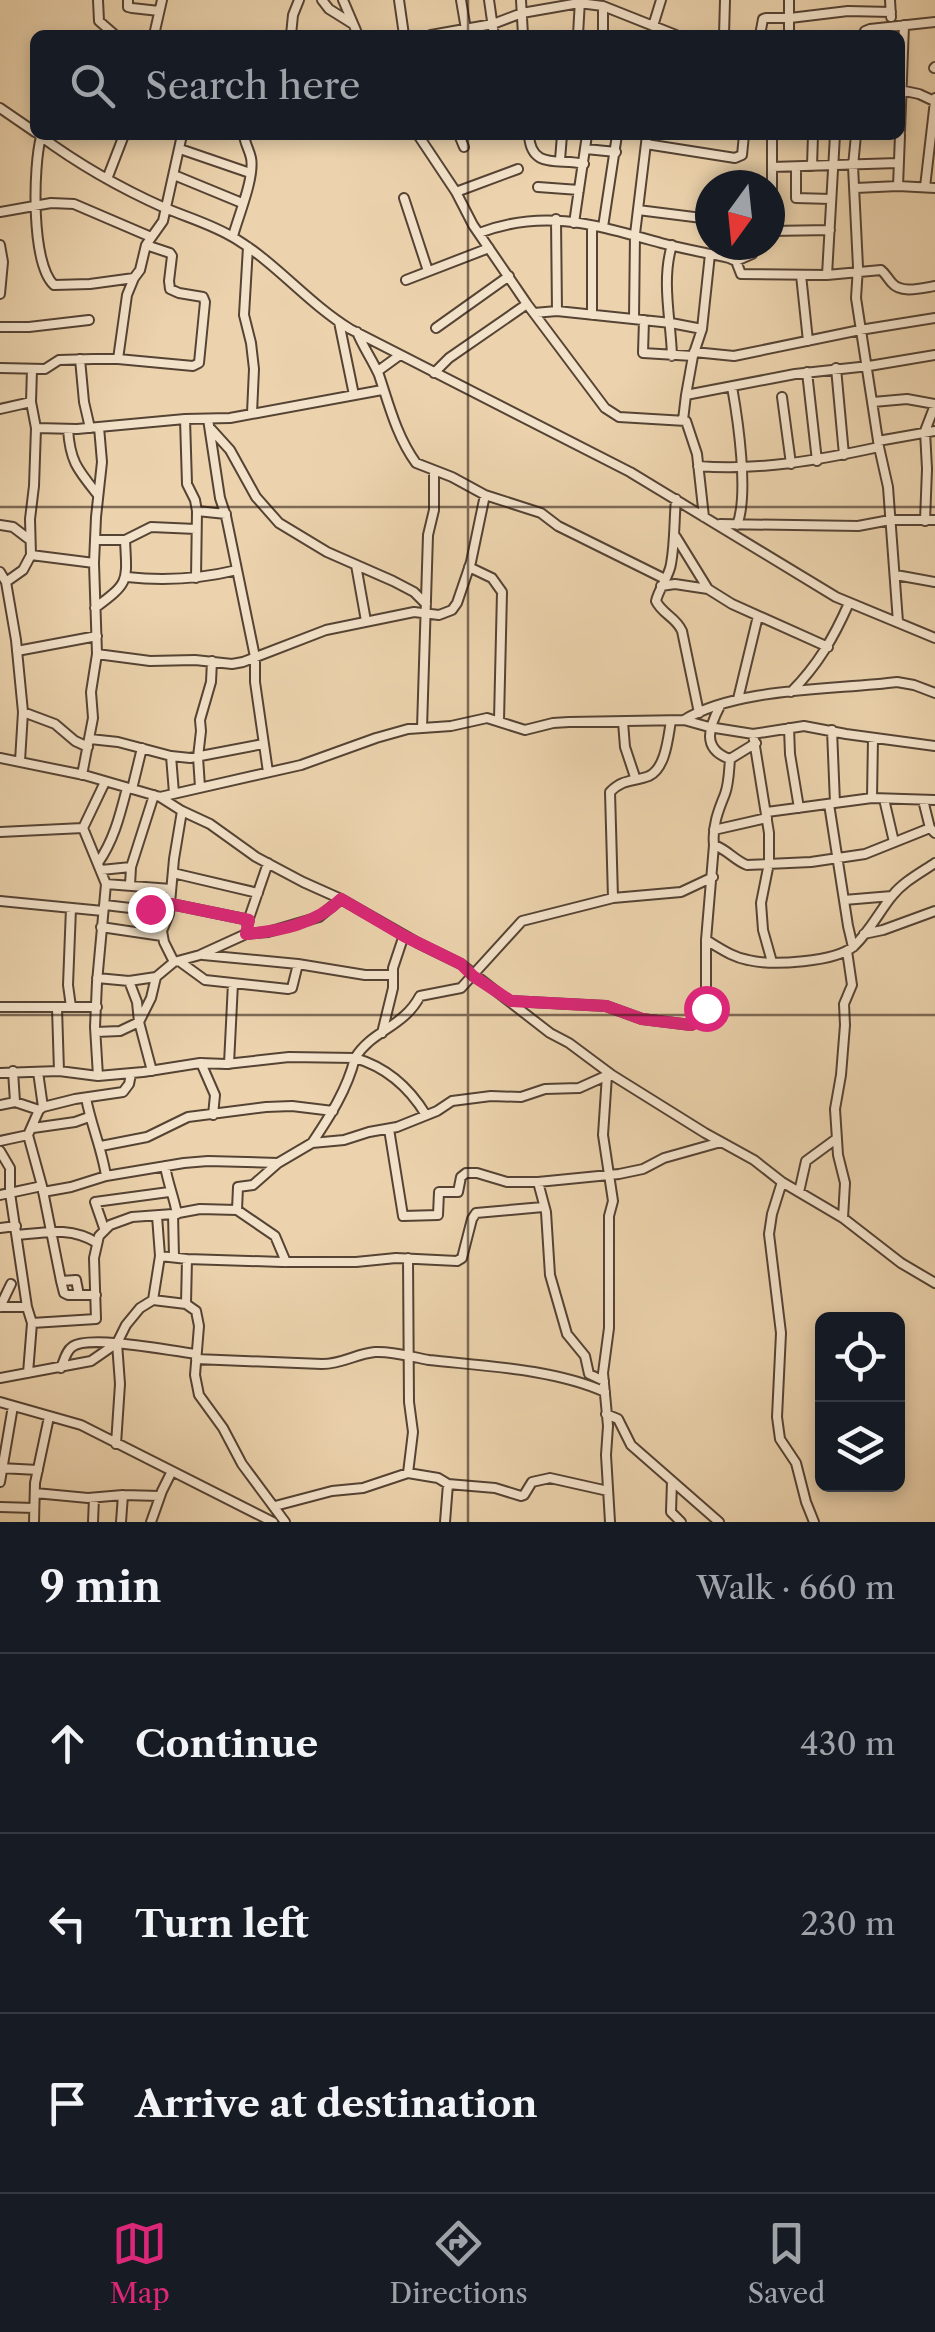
<!DOCTYPE html>
<meta charset="utf-8">
<style>
body{margin:0;font-family:"Libre Caslon Text",serif;background:#242831;color:#f1f3f6}
.controls{position:absolute;right:30px;bottom:30px;display:grid;overflow:hidden;border-radius:15px;box-shadow:0 5px 15px #0003}
.controls button{width:90px;height:90px;display:grid;place-items:center;padding:0;border:0;border-bottom:2px solid #363941;background:#171b24;color:#f1f3f6;font:50px sans-serif}
.compass{position:absolute;left:695px;top:170px;width:90px;height:90px;border-radius:50%;background:#171b24;box-shadow:0 5px 15px #0003;rotate:195deg}
.stop{position:absolute;width:30px;height:30px;margin:-22px;border:8px solid #db2777;border-radius:50%;background:#fff}
.stop.end{background:#db2777;border-color:#fff;box-shadow:0 2px 10px #0008}
.list{margin:0;padding:0;list-style:none}
h2{display:flex;justify-content:space-between;align-items:center;height:130px;margin:0;padding:0 40px;font-size:42px}
h2 small{font-size:32px;font-weight:400;color:#9ea1a6}
.list li{display:grid;grid-template-columns:65px 1fr auto;gap:30px;align-items:center;box-sizing:border-box;height:180px;padding:0 40px;border-top:2px solid #363941}
.list b{display:block;font-size:38px;white-space:nowrap}
.list em{font-size:32px;font-style:normal;color:#9ea1a6}
.icon{flex:none;width:55px;height:55px;fill:none;stroke:currentColor;stroke-width:2;stroke-linecap:round;stroke-linejoin:round}
.map{position:relative;flex:none;width:935px;height:1522px;overflow:hidden}
.search{position:absolute;background:#171b24;box-shadow:0 5px 15px #0003;left:30px;right:30px;top:30px;height:110px;display:flex;align-items:center;gap:25px;box-sizing:border-box;padding:0 35px;border-radius:15px;color:#9ea1a6;font-size:38px}
.sheet{height:670px;background:#171b24}
nav{display:flex;justify-content:space-around;align-items:center;box-sizing:border-box;height:140px;border-top:2px solid #363941;background:#171b24;font-size:28px;color:#9ea1a6}
nav a{display:grid;justify-items:center;gap:5px}
nav .on{color:#db2777}
.map>svg:first-child{display:block}
</style>
<div class="map">
<svg width="935" height="1522" viewBox="0 0 935 1522">
<rect width="100%" height="100%" fill="#ecd3ad"/>
<filter id="stains"><feTurbulence type="fractalNoise" baseFrequency=".002" numOctaves="4"/><feColorMatrix values="0 0 0 0 .2 0 0 0 0 .09 0 0 0 0 .02 0 0 0 .5 -.17"/></filter>
<radialGradient id="worn" r=".72"><stop offset=".6" stop-color="#630" stop-opacity="0"/><stop offset="1" stop-color="#630" stop-opacity=".3"/></radialGradient>
<g fill="none" stroke-linecap="round" stroke-linejoin="round">
<g stroke="#554334" stroke-width="12">
<path id="minor" d="M98 0 99 21 115 35
M128 0V7L132 8 159 11
M322 0 329 9 353 24
M343 0 358 35
M399 0 404 35
M461 0 467 35
M489 0 494 35
M521 0 523 35
M789 0V35
M890 0 891 17
M653 26 661 0
M154 35 162 0
M291 35 293 15 299 0
M431 35 493 24 522 13 579 3 603 6 676 35
M578 35 580 0
M603 35V6
M724 35 725 0
M760 35 763 19 766 18H790L848 11 891 12
M863 35 865 31 870 29 935 22
M934 68 935 67
M900 90 919 94 934 101 935 98
M0 108 35 132
M900 131 904 25
M39 135C78 164 120 188 165 208 189 218 214 225 236 239 278 265 308 303 350 329L630 472 836 597 935 638
M418 135 456 192 473 225 527 304 605 408 619 417 686 421 697 454 704 517
M459 135 464 147
M529 135C531 170 559 158 584 164
M856 135 853 166 858 267 856 298 879 447 888 487 898 622
M900 135 898 186 935 188
M772 136V231
M41 137C33 167 31 264 54 285L90 284 134 278
M646 144 735 158 742 155 744 135
M180 149 250 173
M586 149 616 152
M560 160 562 135
M812 166 813 135
M772 167 898 163
M796 167V198L831 199
M174 175 242 203
M107 179 124 135
M538 187 579 190
M925 187 935 101
M856 188 898 186
M456 192 518 169
M404 198 428 271
M638 210 710 219
M0 212 51 203 74 204 151 237
M556 219 557 311
M574 223 587 135
M603 227 617 135
M770 231 830 230
M479 233C545 208 596 225 661 243 684 249 707 253 729 258L736 261 741 274 827 275 881 270C886 274 888 279 892 283 901 294 922 288 935 286
M233 236C238 217 255 177 251 158 249 149 245 144 244 135
M0 245 3 262 0 294
M248 247 244 315 251 343 254 369 252 413
M736 261 752 254 753 245
M801 275 808 341
M827 275 835 135
M406 280 489 248
M534 313 557 311 671 323 702 329 710 254
M592 315V226
M634 319 635 234 647 135
M644 320 643 353 693 356
M339 322 354 395
M0 327H29L89 320
M436 328 509 276
M357 332C363 347 373 361 379 375 389 405 397 437 416 463L452 477 485 495 541 513 558 526 665 579
M694 352 734 356 860 330 935 318
M672 356C671 320 661 281 672 245
M80 359 84 402 90 428
M118 359 127 295 134 278 140 270 146 245 163 221 182 135
M0 368 45 369 59 360 93 359H118L193 366 199 363 205 302 203 297 179 293 170 289 169 281 172 256 170 253 146 245
M836 368 844 455
M378 371 400 355
M807 372 817 461
M434 373 449 358 527 304
M732 387C738 420 749 495 737 525
M686 395 693 356 702 329
M782 397 791 464
M873 402 907 399 935 404
M0 409 31 402
M185 419 187 484 195 500 197 511 196 578
M208 419 220 498 226 516 255 657V682L268 772
M683 420 686 395 795 374 869 366 935 355
M36 428 77 429 185 419 230 418 382 390
M68 429C70 462 78 470 98 495
M211 429 230 450 256 497 279 523 327 552 393 581 414 592 426 604
M878 441 935 431
M698 466C759 471 819 460 879 447
M676 499C674 521 675 542 671 564 669 577 659 588 656 601 662 614 676 617 682 631L699 713
M197 511 226 514
M925 521 927 469 925 431 935 405
M720 524 858 526 890 520H935
M0 525 13 527 30 540
M676 537 708 589 732 604 828 647
M95 540H125L151 527 196 529
M31 555 94 563
M356 565 366 621
M469 567 492 578 502 592 499 720
M0 572 6 582 16 640 23 712 20 761
M896 575 935 582
M127 577C164 581 200 579 237 570
M6 582 23 570 31 555 30 519 34 486 36 428 31 402 32 369
M661 586 675 584 708 589
M95 608C130 582 127 582 125 540
M17 651 97 636
M97 654 150 661 195 660 232 664 243 662 326 630 414 612 439 615 452 610 457 603 471 562 485 495
M791 692C818 665 834 637 849 603
M738 699 758 616
M720 706C709 727 701 749 730 759
M23 712 55 724 75 741 88 747
M684 720C737 687 835 690 897 682L914 685 935 693
M623 722 625 747 635 777
M422 728 428 535 434 510V470
M789 728 790 754 799 808
M832 730 835 803
M753 734 769 833V863L761 903 763 930 772 962
M90 739 118 742 171 756 190 758 263 744
M171 756 174 793
M0 758 84 775 160 797 301 765 376 738 408 729 451 726 487 718 525 730 553 723 569 722 684 720 709 727 753 734 804 726 846 734 935 746
M730 759C729 770 729 783 725 794 718 811 712 827 714 845 728 850 734 860 747 865L811 862 865 854 930 828
M730 759 756 743
M82 775 93 718 91 692 97 654 94 563 96 517 102 462 99 427
M200 787 198 757 201 731 200 720 211 682 212 661
M132 789 142 748
M160 797 182 811 210 824 256 857 303 882 341 899 418 943 461 964 550 1033 569 1043 612 1075 705 1133 754 1160 782 1182 843 1218 901 1263 935 1283
M872 798 873 738
M884 799 894 842
M923 800 930 828 935 833
M829 804 848 926 853 947
M767 812 872 798 935 800
M83 828 106 884 97 982 95 1027 98 1076
M83 828 105 782
M714 830 767 818
M0 832 83 828
M98 863C114 840 120 815 127 788
M101 870 131 867
M173 873 258 893
M106 884 171 889
M130 885 131 867 154 795
M613 898 610 792C624 778 634 782 649 776 666 768 668 737 671 721
M844 900 892 896
M0 901 103 911
M104 905C126 907 150 913 171 904L249 920
M247 924 268 863
M101 927 162 936
M864 934 883 930 935 911
M706 940C720 948 732 957 748 960 772 966 836 962 854 946 870 931 879 912 892 896 903 882 920 873 935 863
M203 955 298 964 365 975H392
M179 961 205 980 288 989 292 988 298 964
M174 962 164 942 162 931 169 914 174 859 182 811
M97 978 129 981 156 977 174 962 200 955 246 934 268 932 319 917 341 899
M129 981 137 1002 139 1022 152 1071
M511 1001 606 1006 642 1019 691 1025C700 1022 704 1017 706 1008V940L714 845
M0 1007H97
M71 1007 68 985 71 908
M57 1008 59 1071
M96 1032 120 1031 139 1022 151 998 156 977
M382 1033 393 988V968L404 935
M201 1063 215 1095 213 1115
M229 1064 233 983
M13 1071 15 1102
M38 1072 43 1107
M0 1073 59 1071 98 1076 143 1072 200 1063 226 1064 289 1057 355 1058C372 1030 403 1028 420 996L461 988 522 921 613 898 681 892 713 877
M607 1075 603 1135 613 1201 609 1216V1328L603 1373 608 1426 606 1455 610 1522
M86 1098C91 1125 102 1149 106 1176
M0 1105 15 1102 39 1110 43 1107 75 1099 123 1092 129 1084 131 1074
M39 1110 28 1135 42 1186 61 1281 76 1280 79 1295
M33 1128 75 1122 89 1117
M389 1129 403 1216 438 1215 439 1192H458L461 1177 466 1173H477L507 1182H538L619 1174 643 1169 664 1158 721 1142
M0 1141 28 1135
M312 1143C330 1116 347 1090 355 1058 386 1067 409 1087 426 1115
M101 1146 147 1137 188 1117 266 1107 292 1106 333 1111
M0 1151 10 1168V1193L27 1307 32 1323 28 1373
M165 1166C168 1184 174 1197 177 1214
M538 1182 546 1212 550 1275 567 1334 585 1356 589 1374 604 1381
M782 1182 772 1214 769 1234 781 1333 777 1417 780 1439 796 1463 806 1502 814 1522
M43 1192 71 1187 106 1176 184 1163 208 1161 278 1163
M799 1192 806 1161 836 1139
M0 1195 42 1186
M237 1210 238 1187 253 1185 278 1163 312 1143 344 1140 369 1132 397 1127 437 1111 452 1101 491 1096 521 1097 545 1089 579 1088 608 1075
M173 1214 174 1257
M157 1216 160 1256
M843 1218 845 1183 838 1155 835 1109 841 1075 845 1025 844 1004 852 985 847 951
M0 1228 16 1226
M104 1228 95 1202 169 1192
M18 1235C47 1232 72 1227 97 1243
M187 1259 186 1304 196 1311 199 1326 195 1375 199 1395 223 1428 242 1464 285 1522
M61 1281 64 1293 68 1295H96
M153 1300 186 1304
M0 1307H27
M0 1307 11 1284
M32 1323 96 1319 94 1258 99 1236 110 1225 132 1217 173 1214 200 1209 237 1210 275 1236 286 1262
M196 1359 322 1364C343 1364 355 1354 375 1352 394 1351 411 1357 429 1360 484 1366 554 1369 605 1392
M61 1368C64 1361 66 1351 72 1347 87 1334 173 1351 196 1354
M0 1378 91 1361 117 1343 126 1325 140 1308 153 1300 160 1256 187 1259 282 1262H356L396 1258 457 1261 462 1258 472 1219 476 1213 543 1207
M0 1402 81 1425 273 1522
M606 1414 618 1419 631 1445 719 1522
M116 1444 120 1384 117 1343
M0 1468 38 1470
M408 1473 413 1432 409 1402 408 1258
M672 1481 671 1512 681 1522
M0 1482 13 1406
M35 1493 88 1498 123 1495 160 1496
M275 1506 332 1491 363 1488 408 1473 438 1478 448 1484 495 1488 521 1496 524 1495 532 1482 550 1478 608 1491
M0 1507 34 1508
M34 1522 35 1483 49 1417
M93 1522 94 1498
M121 1522 123 1495
M151 1522 162 1491 172 1471
M445 1522 448 1484"/>
</g>
<use href="#minor" stroke="#f3e2ca" stroke-width="8"/>
</g>
<g fill="none" stroke-linecap="round" stroke-linejoin="round">
<path stroke="#db2777" stroke-width="12" d="M150 909 160 908 171 904 249 920 246 934C280 931 316 924 341 899L404 936 461 964 473 976 511 1001 606 1006 642 1019 691 1025 701 1019 706 1008"/>
</g>
<path fill="none" stroke="#23130c" stroke-width="2.5" stroke-opacity="0.55" d="M468 0V35M468 135V1522M0 507H935M0 1015H935"/>
<rect width="100%" height="100%" filter="url(#stains)"/>
<rect width="100%" height="100%" fill="url(#worn)"/>
</svg>
<div class="controls">
<button><svg class="icon" aria-label="locate" viewBox="0 0 24 24"><circle cx="12" cy="12" r="6"/><path d="M12 2v4M12 18v4M2 12h4M18 12h4"/></svg></button>
<button><svg class="icon" aria-label="layers" viewBox="0 0 24 24"><path d="M12 4l9 5-9 5-9-5zM3 14l9 5 9-5"/></svg></button>
</div>
<svg class="compass" viewBox="-18 -18 36 36"><path d="M0-13l5 13h-10z" fill="#e53935"/><path d="M0 13l5-13h-10z" fill="#9ea1a6"/></svg>
<div class="stop" style="left:706px;top:1008px"></div>
<div class="stop end" style="left:150px;top:909px"></div>
<div class="search"><svg class="icon" aria-label="search" viewBox="0 0 24 24"><circle cx="10" cy="10" r="6"/><path d="M15 15l6 6"/></svg>Search here</div>
</div>
<section class="sheet">
<h2>9 min<small>Walk · 660 m</small></h2>
<ul class="list">
<li><svg class="icon" aria-label="ahead" viewBox="0 0 24 24"><path d="M12 20V5M6 11l6-6 6 6"/></svg><div><b>Continue</b></div><em>430 m</em></li>
<li><svg class="icon" aria-label="left" viewBox="0 0 24 24"><path d="M17 20v-9H6M10 6l-5 5 5 5"/></svg><div><b>Turn left</b></div><em>230 m</em></li>
<li><svg class="icon" aria-label="arrive" viewBox="0 0 24 24"><path d="M6 21V4h12l-3 4 3 4H6"/></svg><div><b>Arrive at destination</b></div></li>
</ul>
</section>
<nav>
<a class="on"><svg class="icon" aria-label="map" viewBox="0 0 24 24"><path d="M3 6l6-2 6 2 6-2v14l-6 2-6-2-6 2zM9 4v14M15 6v14"/></svg>Map</a>
<a><svg class="icon" aria-label="directions" viewBox="0 0 24 24"><path d="M12 3l9 9-9 9-9-9zM9 14v-3h6M13 9l2 2-2 2"/></svg>Directions</a>
<a><svg class="icon" aria-label="saved" viewBox="0 0 24 24"><path d="M7 4h10v16l-5-4-5 4z"/></svg>Saved</a>
</nav>
